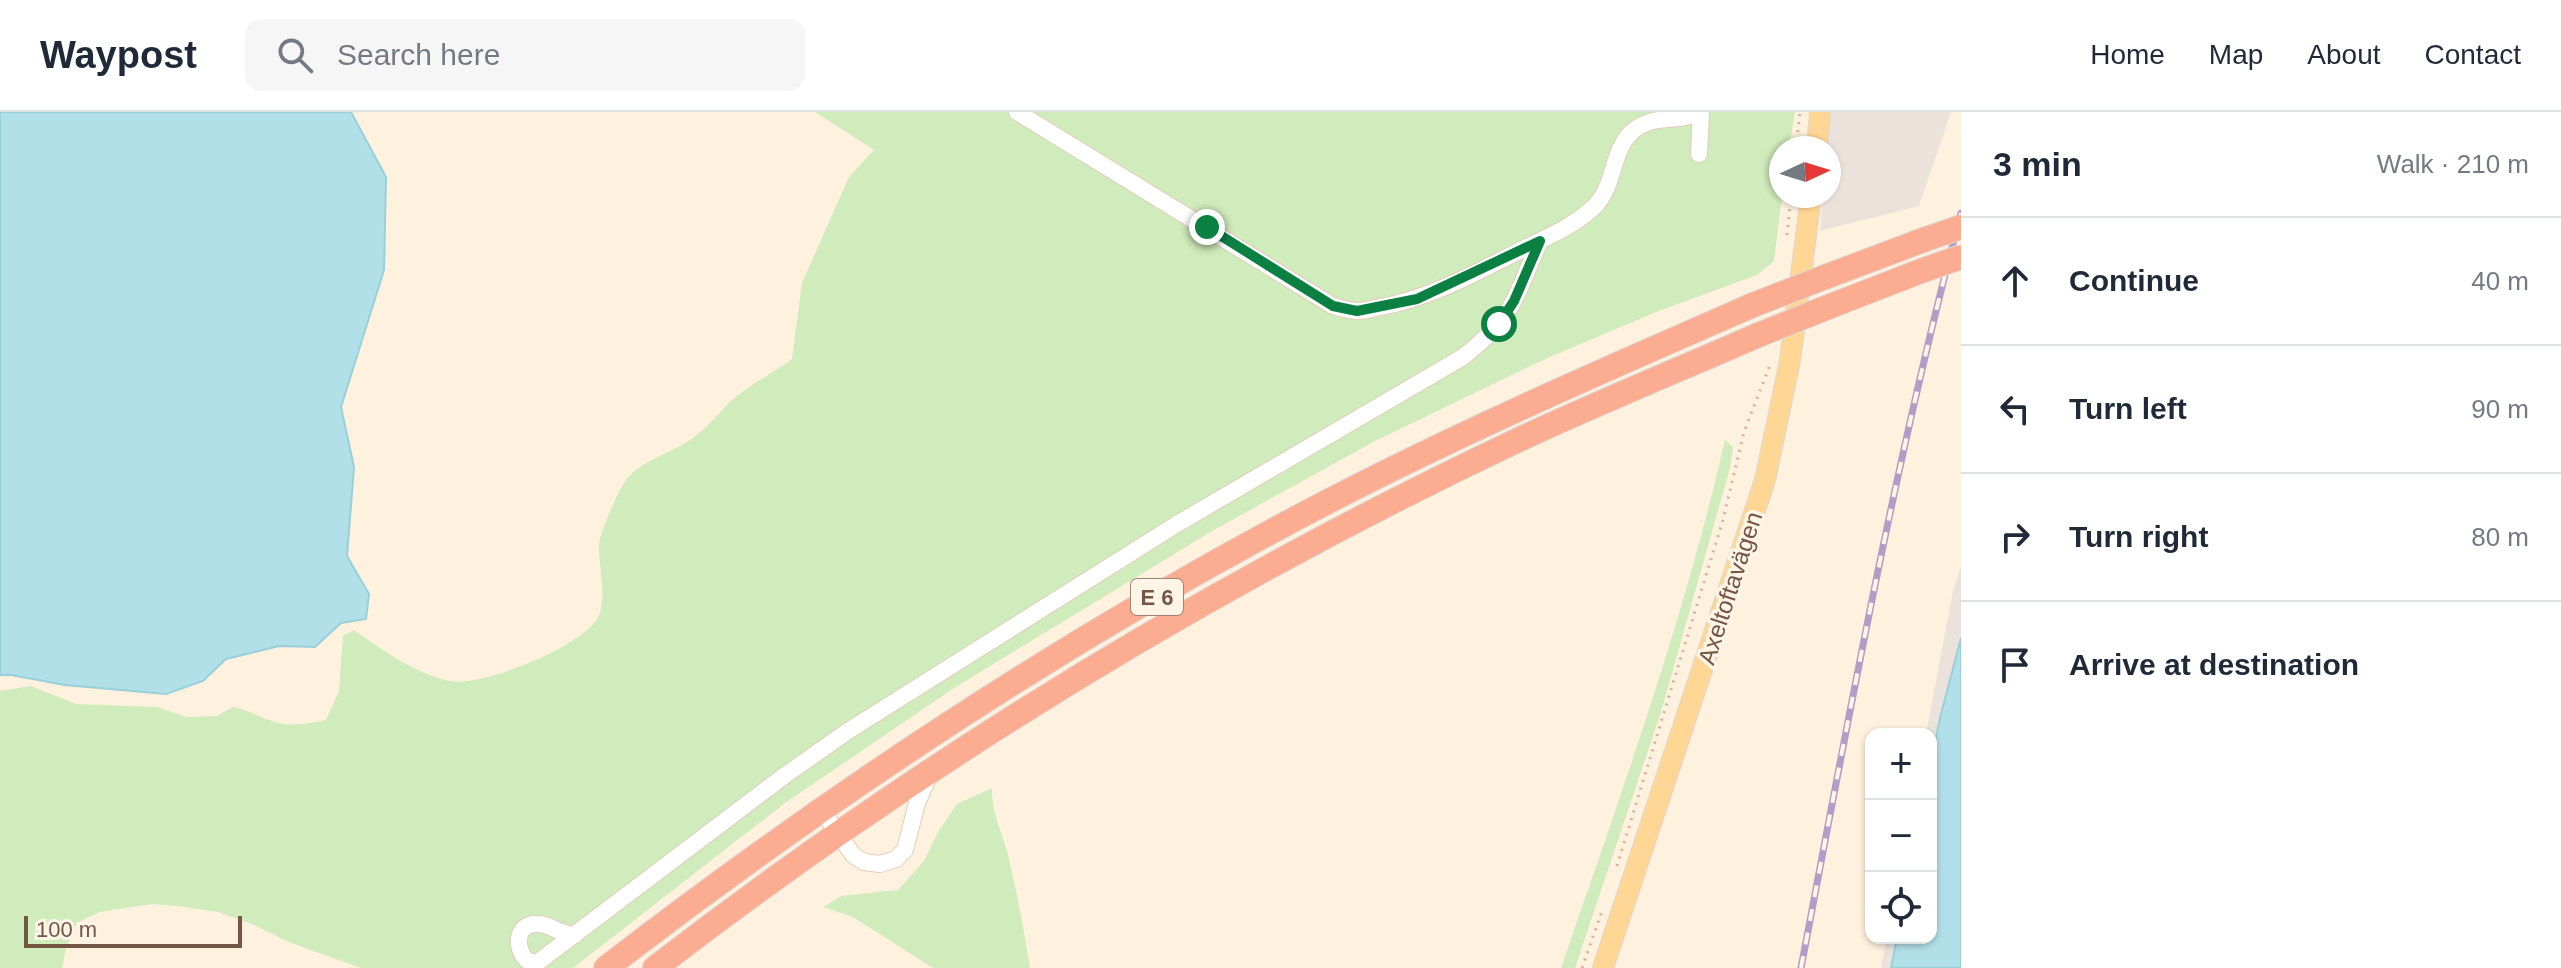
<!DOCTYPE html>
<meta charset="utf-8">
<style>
body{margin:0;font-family:Helvetica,sans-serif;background:#f6f6f7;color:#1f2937}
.controls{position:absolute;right:24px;bottom:24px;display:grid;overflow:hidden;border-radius:16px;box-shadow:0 2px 6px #0004}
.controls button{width:72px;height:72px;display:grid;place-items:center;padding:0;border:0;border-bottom:2px solid #e0e1e3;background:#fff;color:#1f2937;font:40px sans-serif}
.compass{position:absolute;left:1769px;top:24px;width:72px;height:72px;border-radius:50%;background:#fff;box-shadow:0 2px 6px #0004;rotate:86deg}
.scale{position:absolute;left:24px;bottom:20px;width:218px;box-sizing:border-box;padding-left:8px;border:4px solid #755645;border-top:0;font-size:22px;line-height:28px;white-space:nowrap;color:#755645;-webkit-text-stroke:6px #fff5e6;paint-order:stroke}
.stop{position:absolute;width:24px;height:24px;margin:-18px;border:6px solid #0b8043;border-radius:50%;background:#fff}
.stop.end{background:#0b8043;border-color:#fff;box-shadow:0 2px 8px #0008}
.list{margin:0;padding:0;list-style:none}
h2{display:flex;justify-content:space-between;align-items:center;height:104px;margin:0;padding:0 32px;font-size:34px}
h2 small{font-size:26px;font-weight:400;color:#747a83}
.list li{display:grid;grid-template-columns:52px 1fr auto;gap:24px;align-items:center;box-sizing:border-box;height:128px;padding:0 32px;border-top:2px solid #e0e1e3}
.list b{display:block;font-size:30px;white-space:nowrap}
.list em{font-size:26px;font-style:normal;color:#747a83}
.icon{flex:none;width:44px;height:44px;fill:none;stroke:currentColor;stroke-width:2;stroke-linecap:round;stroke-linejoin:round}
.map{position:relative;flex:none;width:1961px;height:856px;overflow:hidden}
header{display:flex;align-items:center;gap:48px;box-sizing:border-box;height:112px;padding:0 40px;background:#fff;border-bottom:2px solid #e0e1e3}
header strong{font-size:38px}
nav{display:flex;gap:44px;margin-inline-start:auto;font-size:28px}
.search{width:560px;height:72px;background:#f6f6f7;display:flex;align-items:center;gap:20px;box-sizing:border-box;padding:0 28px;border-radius:16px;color:#747a83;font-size:30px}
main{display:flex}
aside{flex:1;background:#fff}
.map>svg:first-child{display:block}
</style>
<header>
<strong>Waypost</strong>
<div class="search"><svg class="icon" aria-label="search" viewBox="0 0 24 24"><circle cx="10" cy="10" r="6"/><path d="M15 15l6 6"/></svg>Search here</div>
<nav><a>Home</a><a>Map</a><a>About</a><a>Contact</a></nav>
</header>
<main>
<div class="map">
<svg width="1961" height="856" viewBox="0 0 1961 856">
<rect width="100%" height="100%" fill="#fef1de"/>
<path fill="#ebe2db" d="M1831 0H1951L1919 94 1820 119 1823 84H1829V36H1827Z
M1961 454V856H1881L1887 826H1931V622H1926L1953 479Z"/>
<path fill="#d0ebbc" d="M815 0H1795L1789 36H1781L1782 84 1774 149 1757 163 1661 198 1545 247 1375 329 1212 419 954 576 785 691 573 856H361L289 830 252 812 218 800 178 794 152 792 99 800 77 811 66 836 62 856H0V579L31 574 76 592 157 595 187 605 217 604 233 595C247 597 256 604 269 608 289 616 306 612 326 608L339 579 343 524 354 518C382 538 416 562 450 569 480 576 591 532 600 501 606 479 599 457 599 435 598 423 619 378 626 368 643 347 672 341 693 326 708 315 719 301 732 288 750 273 773 261 792 247L802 171 849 65 874 38Z
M1725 328 1733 335 1730 356 1661 600 1575 856H1561C1621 682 1684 508 1725 328Z
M992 676C991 700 1002 720 1008 743 1017 781 1024 818 1030 856H933L853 805 823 795 842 784 898 778 924 749 938 720 957 692Z"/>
<path fill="#b2e0e8" stroke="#98d0da" stroke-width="2" d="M0 0H351L386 65 384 158 341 295 354 355 347 444 369 482 366 507 341 511 315 535 279 534 226 547 203 569 166 582 65 573 11 563H0Z
M1961 526V856H1891L1897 826H1931V651L1940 606Z"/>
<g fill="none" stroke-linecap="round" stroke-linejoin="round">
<g stroke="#e2cdba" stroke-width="18">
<path id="minor" d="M1017 0 1333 194C1341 196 1350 199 1357 199 1365 199 1374 196 1381 195 1430 186 1473 162 1517 140 1544 126 1574 115 1596 93 1616 71 1611 37 1634 18 1656 1 1679 12 1697 0
M1699 42 1701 0
M821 697 853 743 864 750 880 752 896 747 905 738 917 691 930 662
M575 823C560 823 551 812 538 812 515 810 514 838 528 849L537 851 784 664 848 619 1177 412 1463 245C1483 229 1503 211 1514 188 1524 169 1531 148 1540 129"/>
</g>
<g stroke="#ded6d2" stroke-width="22">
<path id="major" d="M1817 36 1820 0
M1603 856 1765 368 1790 249 1811 84"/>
</g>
<g stroke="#ded6d2" stroke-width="26">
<path id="highway" d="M1825 165 1926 127
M1823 197 1921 159
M606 856C833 681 1075 521 1329 389 1468 317 1611 255 1753 193
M655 856C921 651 1212 473 1516 329 1595 292 1676 259 1756 224"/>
</g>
<path stroke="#d9b198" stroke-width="3" stroke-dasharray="2 6" stroke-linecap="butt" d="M1796 36 1800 0
M1787 123 1791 84
M1617 754 1723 408 1744 320 1770 253
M1582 856 1602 799"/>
<use href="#minor" stroke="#fff" stroke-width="16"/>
<use href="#major" stroke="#ffd694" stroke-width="20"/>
<use href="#highway" stroke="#fcac90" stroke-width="24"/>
<g stroke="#b39dc6" stroke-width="7">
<path id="rail" d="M1801 856C1849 603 1895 350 1961 101"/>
</g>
<use href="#rail" stroke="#fff5e6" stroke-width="4" stroke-dasharray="12" stroke-linecap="butt"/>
<g stroke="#ded6d2" stroke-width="26" stroke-linecap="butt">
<path id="highway-bridge" d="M1926 127 1961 115
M1921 159 1961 145
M1753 193 1825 165
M1756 224 1823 197"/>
</g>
<use href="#highway-bridge" stroke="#fcac90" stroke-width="24"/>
</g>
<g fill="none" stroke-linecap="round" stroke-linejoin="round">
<path stroke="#0b8043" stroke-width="10" d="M1207 115 1333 194 1357 199 1417 187 1540 129 1514 189 1499 212"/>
</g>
<g text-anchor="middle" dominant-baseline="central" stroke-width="7" stroke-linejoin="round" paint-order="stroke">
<rect fill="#fff5e6" stroke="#9e8675" stroke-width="2" x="1131" y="467" width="52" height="36" rx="6"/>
<g font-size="22" font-weight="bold" fill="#755645">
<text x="1157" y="485">E 6</text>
</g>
<g font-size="24" fill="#755645" stroke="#fff5e6">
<text transform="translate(1730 476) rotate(-72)">Axeltoftavägen</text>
</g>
</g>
</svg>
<div class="controls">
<button>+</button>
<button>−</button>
<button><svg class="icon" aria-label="locate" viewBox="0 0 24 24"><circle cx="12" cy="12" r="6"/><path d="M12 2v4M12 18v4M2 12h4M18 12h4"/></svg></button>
</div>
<svg class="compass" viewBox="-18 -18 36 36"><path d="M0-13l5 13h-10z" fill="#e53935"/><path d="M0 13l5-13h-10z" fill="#747a83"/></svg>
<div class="scale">100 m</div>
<div class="stop" style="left:1499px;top:212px"></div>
<div class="stop end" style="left:1207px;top:115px"></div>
</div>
<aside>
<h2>3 min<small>Walk · 210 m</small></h2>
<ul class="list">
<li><svg class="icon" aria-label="ahead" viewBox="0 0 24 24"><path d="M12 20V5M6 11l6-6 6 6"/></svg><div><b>Continue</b></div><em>40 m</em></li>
<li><svg class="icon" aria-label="left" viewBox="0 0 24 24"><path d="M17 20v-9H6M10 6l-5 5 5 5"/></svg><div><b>Turn left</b></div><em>90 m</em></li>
<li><svg class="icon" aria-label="right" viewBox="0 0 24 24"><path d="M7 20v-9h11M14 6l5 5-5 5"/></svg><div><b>Turn right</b></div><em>80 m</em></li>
<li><svg class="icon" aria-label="arrive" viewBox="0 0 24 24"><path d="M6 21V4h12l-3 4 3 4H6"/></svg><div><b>Arrive at destination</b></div></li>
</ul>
</aside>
</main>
